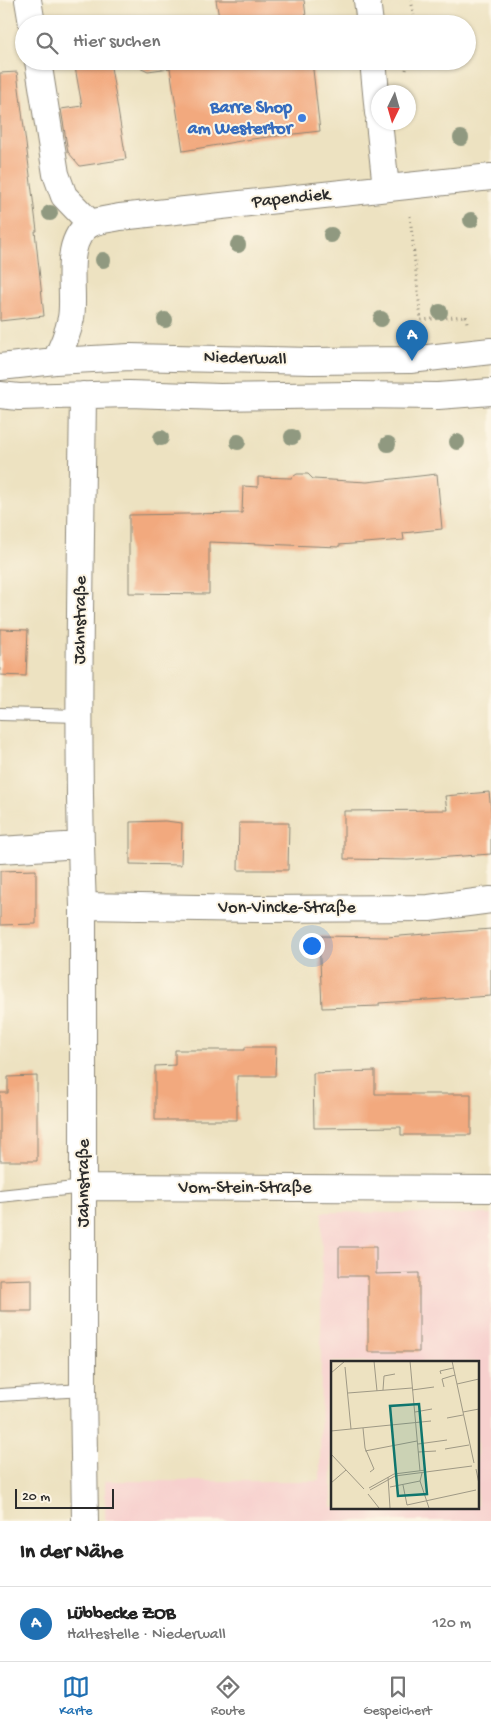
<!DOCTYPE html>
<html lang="de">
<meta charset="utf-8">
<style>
body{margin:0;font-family:"Gochi Hand",sans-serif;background:#f2f2f2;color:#222}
.compass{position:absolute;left:371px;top:85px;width:45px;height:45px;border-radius:50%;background:#fff;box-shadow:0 1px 4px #0004;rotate:185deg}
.scale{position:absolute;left:15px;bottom:12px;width:99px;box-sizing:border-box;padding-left:5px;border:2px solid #2b2b2b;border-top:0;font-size:14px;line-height:18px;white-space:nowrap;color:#2b2b2b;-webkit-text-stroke:4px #fcf5e5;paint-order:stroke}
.you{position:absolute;left:311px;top:945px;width:18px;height:18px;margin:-12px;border:4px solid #fff;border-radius:50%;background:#1a73e8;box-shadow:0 0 0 8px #1a73e833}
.badge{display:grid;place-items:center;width:32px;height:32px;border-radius:50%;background:#1f6fb2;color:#fff;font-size:16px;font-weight:700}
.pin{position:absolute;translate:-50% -41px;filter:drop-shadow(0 1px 2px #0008)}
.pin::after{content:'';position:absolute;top:26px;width:18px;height:15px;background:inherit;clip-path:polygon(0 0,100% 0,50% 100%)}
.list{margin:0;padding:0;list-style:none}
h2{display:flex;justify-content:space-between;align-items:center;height:65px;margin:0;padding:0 20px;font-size:21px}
h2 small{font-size:16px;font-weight:400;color:#767676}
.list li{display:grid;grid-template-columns:32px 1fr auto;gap:15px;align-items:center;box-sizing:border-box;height:75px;padding:0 20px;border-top:1px solid #e0e0e0}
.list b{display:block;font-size:19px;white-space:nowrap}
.list p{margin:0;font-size:16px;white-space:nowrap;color:#767676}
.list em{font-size:16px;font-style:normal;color:#767676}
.icon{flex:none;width:28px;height:28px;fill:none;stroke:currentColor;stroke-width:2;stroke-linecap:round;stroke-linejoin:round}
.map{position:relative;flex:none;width:491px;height:1521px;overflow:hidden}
.search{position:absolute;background:#fff;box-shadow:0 1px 4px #0004;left:15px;right:15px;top:15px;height:55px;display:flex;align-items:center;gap:12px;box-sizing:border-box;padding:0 18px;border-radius:28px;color:#767676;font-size:19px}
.sheet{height:140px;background:#fff}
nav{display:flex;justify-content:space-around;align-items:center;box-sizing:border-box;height:70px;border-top:1px solid #e0e0e0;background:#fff;font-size:14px;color:#767676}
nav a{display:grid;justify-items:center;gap:2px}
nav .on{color:#1f6fb2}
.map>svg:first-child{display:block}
</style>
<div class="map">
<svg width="491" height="1521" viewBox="0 0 491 1521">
<rect width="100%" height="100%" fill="#fcf5e5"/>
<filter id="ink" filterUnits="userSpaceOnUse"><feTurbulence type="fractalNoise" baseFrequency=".02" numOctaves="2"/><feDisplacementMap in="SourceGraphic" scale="10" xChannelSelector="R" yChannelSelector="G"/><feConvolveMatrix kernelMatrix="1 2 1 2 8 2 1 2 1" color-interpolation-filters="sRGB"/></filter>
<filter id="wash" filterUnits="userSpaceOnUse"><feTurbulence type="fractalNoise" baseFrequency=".0096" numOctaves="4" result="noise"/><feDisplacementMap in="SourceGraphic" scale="20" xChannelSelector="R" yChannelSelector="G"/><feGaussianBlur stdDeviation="1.12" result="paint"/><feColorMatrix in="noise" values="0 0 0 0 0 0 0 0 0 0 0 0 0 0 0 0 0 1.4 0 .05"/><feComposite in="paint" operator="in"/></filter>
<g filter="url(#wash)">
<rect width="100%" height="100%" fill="#ede2c1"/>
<path fill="#f7d0ce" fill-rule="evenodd" d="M322 1212 491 1214V1521H105V1481H320ZM332 1362H477V1507H332Z"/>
<g id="blocks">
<path fill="#f2a97e" d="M216 0H304L307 24H220Z
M83 61H110L126 159 80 166 68 152 61 109 82 106 75 67Z
M127 61H312L320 131 252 139 183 151 170 68 148 71Z
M17 72 37 231H35L44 316 0 321V73Z
M297 474H308L313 479 367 482 437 474 442 529 403 533 404 540 339 545V547L209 542V594L129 593V515L242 513 243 486 258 487V477L291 478Z
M0 629 28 630 26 676 0 675Z
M489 792 491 810V854L408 860 344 859V811L447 810 445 796Z
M165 821 182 823 181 865 130 864V822Z
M239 823H289L288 870H238Z
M36 870V924L0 925V871Z
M491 929V996L379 1003V1006L322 1008 319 936 387 937Z
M245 1047H276L275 1076H237V1120H155V1066L175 1065V1050H245Z
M375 1071V1094H471V1135H401V1127L314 1128 313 1073Z
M37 1076V1161H0V1093H8V1077Z
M339 1247H376V1274L419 1273V1352H368V1276H339Z
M32 1279V1311H0V1280Z"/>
</g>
</g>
<g filter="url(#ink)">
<use href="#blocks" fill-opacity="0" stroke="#8c8676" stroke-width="1"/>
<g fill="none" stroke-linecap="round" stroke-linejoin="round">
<g stroke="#8c8676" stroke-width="14">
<path id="lane" d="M0 714 80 716
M0 1196 84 1187
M0 1395 83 1390"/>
</g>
<g stroke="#8c8676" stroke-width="28">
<path id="street" d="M28 0 32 24
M367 0 370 24
M38 61 56 174 64 196 91 224
M373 61 378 113
M379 122 386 188
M55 361C63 346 68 333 71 318 76 290 61 242 90 224 98 220 111 219 120 217L491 177
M0 367 55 361 130 357 311 361 410 360 491 351
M0 395 19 397 129 394 220 397 352 395 438 396 491 392
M83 395C81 565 76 736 83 906V1390L85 1521
M0 850 81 845
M83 906 256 909 429 908 491 900
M84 1187 491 1189"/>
</g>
<path stroke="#8c8676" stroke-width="3" stroke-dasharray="1 4" stroke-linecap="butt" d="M411 0 414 15
M406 70 408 61
M410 216 421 320 466 316 467 323"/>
<use href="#lane" stroke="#fff" stroke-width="12"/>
<use href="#street" stroke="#fff" stroke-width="26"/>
</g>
<g fill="#909980">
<circle cx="461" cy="138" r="8"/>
<circle cx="50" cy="213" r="8"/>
<circle cx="471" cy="220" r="8"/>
<circle cx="331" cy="235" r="8"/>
<circle cx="238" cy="245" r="8"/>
<circle cx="103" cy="260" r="8"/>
<circle cx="440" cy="312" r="8"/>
<circle cx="381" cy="319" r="8"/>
<circle cx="165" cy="320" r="8"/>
<circle cx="292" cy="437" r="8"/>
<circle cx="161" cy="438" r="8"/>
<circle cx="238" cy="442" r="8"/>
<circle cx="457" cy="442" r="8"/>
<circle cx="388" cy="444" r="8"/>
</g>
</g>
<circle fill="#3f7fe0" stroke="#fcf5e5" stroke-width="2" cx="302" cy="118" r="5"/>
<g text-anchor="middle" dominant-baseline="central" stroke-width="4" stroke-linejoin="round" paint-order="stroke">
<g font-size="18" font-weight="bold" fill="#366cbe" stroke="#fcf5e5" text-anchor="end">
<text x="292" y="108">Barre Shop<tspan x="292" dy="21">am Westertor</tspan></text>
</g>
<g font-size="18" fill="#2b2b2b" stroke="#fcf5e5">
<text transform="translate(291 199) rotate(-6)">Papendiek</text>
<text transform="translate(245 359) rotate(2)">Niederwall</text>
<text transform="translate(81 620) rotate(-89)">Jahnstraße</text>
<text x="287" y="908">Von-Vincke-Straße</text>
<text transform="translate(84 1183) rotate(-90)">Jahnstraße</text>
<text x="245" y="1188">Vom-Stein-Straße</text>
</g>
</g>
<g transform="translate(331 1361)">
<rect width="148" height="148" fill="#ede2c1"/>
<path fill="none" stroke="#9f9985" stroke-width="1" d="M43 0 46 30M79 0 89 110M121 0 143 102M14 6 20 68M0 12 14 0M110 13 109 10 122 7M126 23 148 18M113 26 111 18 124 14M52 29 53 15 64 13M81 29 103 26M17 32 81 27M84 51 101 48M132 51 148 48M116 57 132 54M32 67 34 87 43 108 39 111M0 70 100 60M87 83 116 79M114 88 138 84M34 90 86 80M87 91 105 90M0 93 33 128M145 108 148 123M91 112 89 120 98 147M57 116 59 147M0 122 15 109M72 124 76 144 145 129M59 126 89 120M38 127 63 113 95 109M39 129 64 115 141 105M37 133 48 147"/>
<path fill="#0f766e" fill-opacity="0.15" stroke="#0f766e" stroke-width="2.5" d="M88 43 96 133 67 135 59 45Z"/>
<rect width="148" height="148" fill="none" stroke="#2b2b2b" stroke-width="2.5"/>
</g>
</svg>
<svg class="compass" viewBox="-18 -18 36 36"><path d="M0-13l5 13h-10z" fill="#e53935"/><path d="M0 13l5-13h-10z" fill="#767676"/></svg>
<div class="scale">20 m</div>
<div class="you"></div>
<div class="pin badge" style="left:412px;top:361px">A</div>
<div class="search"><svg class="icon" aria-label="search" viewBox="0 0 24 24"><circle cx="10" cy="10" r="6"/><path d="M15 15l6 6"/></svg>Hier suchen</div>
</div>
<section class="sheet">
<h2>In der Nähe<small></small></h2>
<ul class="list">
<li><span class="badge">A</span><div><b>Lübbecke ZOB</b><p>Haltestelle · Niederwall</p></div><em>120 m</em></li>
</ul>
</section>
<nav>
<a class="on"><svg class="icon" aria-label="map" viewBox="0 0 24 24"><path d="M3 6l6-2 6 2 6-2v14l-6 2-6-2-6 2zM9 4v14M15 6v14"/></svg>Karte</a>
<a><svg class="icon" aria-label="directions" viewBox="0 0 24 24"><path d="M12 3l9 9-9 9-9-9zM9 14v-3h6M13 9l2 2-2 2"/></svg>Route</a>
<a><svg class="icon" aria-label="saved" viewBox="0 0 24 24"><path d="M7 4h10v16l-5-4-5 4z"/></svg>Gespeichert</a>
</nav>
